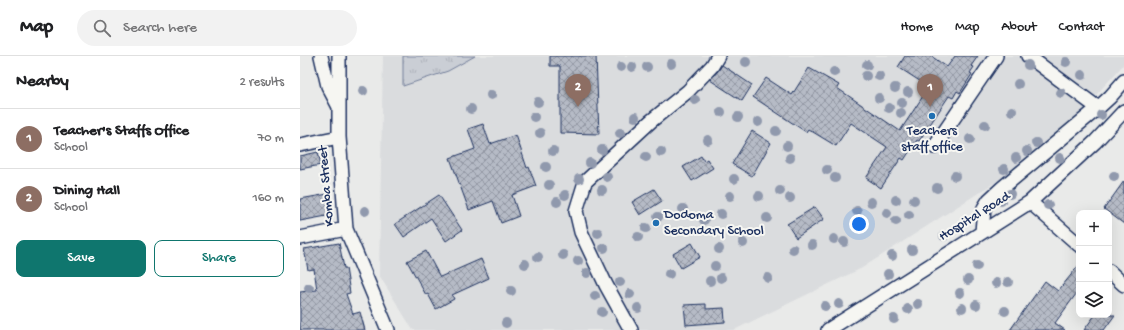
<!DOCTYPE html>
<meta charset="utf-8">
<style>
body{margin:0;font-family:"Gochi Hand",sans-serif;background:#f2f2f2;color:#202124}
.controls{position:absolute;right:12px;bottom:12px;display:grid;overflow:hidden;border-radius:8px;box-shadow:0 4px 16px #0002}
.controls button{width:36px;height:36px;display:grid;place-items:center;padding:0;border:0;border-bottom:1px solid #e0e0e0;background:#fff;color:#202124;font:20px sans-serif}
.you{position:absolute;left:559px;top:168px;width:14px;height:14px;margin:-10px;border:3px solid #fff;border-radius:50%;background:#1a73e8;box-shadow:0 0 0 6px #1a73e833}
.badge{display:grid;place-items:center;width:26px;height:26px;border-radius:50%;background:#0f766e;color:#fff;font-size:13px;font-weight:700}
.pin{position:absolute;translate:-50% -33px;filter:drop-shadow(0 1px 2px #0008)}
.pin::after{content:'';position:absolute;top:21px;width:14px;height:12px;background:inherit;clip-path:polygon(0 0,100% 0,50% 100%)}
.list{margin:0;padding:0;list-style:none}
h2{display:flex;justify-content:space-between;align-items:center;height:52px;margin:0;padding:0 16px;font-size:17px}
h2 small{font-size:13px;font-weight:400;color:#757577}
.list li{display:grid;grid-template-columns:26px 1fr auto;gap:12px;align-items:center;box-sizing:border-box;height:60px;padding:0 16px;border-top:1px solid #e0e0e0}
.list b{display:block;font-size:15px;white-space:nowrap}
.list p{margin:0;font-size:13px;white-space:nowrap;color:#757577}
.list em{font-size:13px;font-style:normal;color:#757577}
.actions{display:flex;gap:8px;padding:12px 16px}
.actions a{flex:1;padding:9px 0;border:1px solid #0f766e;border-radius:8px;text-align:center;font-size:14px;color:#0f766e}
.actions .main{background:#0f766e;color:#fff}
.icon{flex:none;width:22px;height:22px;fill:none;stroke:currentColor;stroke-width:2;stroke-linecap:round;stroke-linejoin:round}
.map{position:relative;flex:none;width:824px;height:274px;overflow:hidden}
header{display:flex;align-items:center;gap:24px;box-sizing:border-box;height:56px;padding:0 20px;background:#fff;border-bottom:1px solid #e0e0e0}
header strong{font-size:19px}
nav{display:flex;gap:22px;margin-inline-start:auto;font-size:14px}
.search{width:280px;height:36px;background:#f2f2f2;display:flex;align-items:center;gap:10px;box-sizing:border-box;padding:0 14px;border-radius:22px;color:#757577;font-size:15px}
main{display:flex}
aside{flex:1;background:#fff}
.map>svg:first-child{display:block}
</style>
<header>
<strong>Map</strong>
<div class="search"><svg class="icon" aria-label="search" viewBox="0 0 24 24"><circle cx="10" cy="10" r="6"/><path d="M15 15l6 6"/></svg>Search here</div>
<nav><a>Home</a><a>Map</a><a>About</a><a>Contact</a></nav>
</header>
<main>
<aside>
<h2>Nearby<small>2 results</small></h2>
<ul class="list">
<li><span class="badge" style="background:#8d6e63">1</span><div><b>Teacher's Staffs Office</b><p>School</p></div><em>70 m</em></li>
<li><span class="badge" style="background:#8d6e63">2</span><div><b>Dining Hall</b><p>School</p></div><em>160 m</em></li>
</ul>
<div class="actions"><a class="main">Save</a><a>Share</a></div>
</aside>
<div class="map">
<svg width="824" height="274" viewBox="0 0 824 274">
<defs>
<pattern id="grass-tufts" width="24" height="20" patternUnits="userSpaceOnUse"><rect width="24" height="20" fill="#caced5"/><path d="M3 7l-1-3M5 7V3M7 7l1-3M15 17l-1-3M17 17v-4M19 17l1-3" fill="none" stroke="#adb1b9"/></pattern>
<pattern id="building-cross-hatch" width="8" height="8" patternUnits="userSpaceOnUse"><rect width="8" height="8" fill="#b6bbc6"/><path d="M0 0l8 8M0 8l8-8" fill="none" stroke="#9398a4"/></pattern>
</defs>
<rect width="100%" height="100%" fill="#e9eae9"/>
<filter id="ink" filterUnits="userSpaceOnUse"><feTurbulence type="fractalNoise" baseFrequency=".025" numOctaves="2"/><feDisplacementMap in="SourceGraphic" scale="8" xChannelSelector="R" yChannelSelector="G"/><feConvolveMatrix kernelMatrix="1 2 1 2 8 2 1 2 1" color-interpolation-filters="sRGB"/></filter>
<g filter="url(#ink)">
<path fill="#dadcde" d="M83 0H824V8L748 92 562 212 434 274H113L79 219Z"/>
<path fill="url(#grass-tufts)" stroke="#727e9a" d="M103 0H175L148 15 103 30Z"/>
<path fill="url(#building-cross-hatch)" stroke="#1b2f5e" d="M250 0H296L299 78 260 77V10H250Z
M605 0H631L647 11 655 0H678L671 10 674 11 670 17 672 18 660 37 657 35 653 42 649 40 619 85 617 84 604 104 601 102 581 132 566 122 587 91 551 67 536 90 508 73 506 76 453 41 466 22 492 39 509 12 539 29 537 32 600 75 629 31 598 11Z
M422 9 452 29 442 45 410 24 418 15Z
M183 68 190 88 216 79 227 112 229 111 236 130 212 139 219 160 201 167 193 145 169 154 150 102 175 93 168 73Z
M452 75 471 87 452 120 432 108Z
M18 96 21 109 0 113V100Z
M401 100 404 105 407 103 413 112 392 125 383 111Z
M824 125V168L804 153Z
M354 133 362 145 340 159 332 146Z
M28 138 32 159 0 165V143Z
M139 139 162 174 146 185 131 162 104 181 95 168Z
M515 151 524 163 496 182 487 168Z
M39 187 44 212H46L50 237 46 238 53 258 60 256 65 274H0V236L17 234 14 213 8 214 4 193Z
M392 187 400 201 381 212 373 198Z
M126 195 140 221 181 203 189 222 152 239 154 243 136 253 128 238 126 239 107 205Z
M779 209V234L755 267 765 274H710L745 225 758 235Z
M406 248V253L424 252 425 266 386 269 384 249Z
M795 259H815L804 274H784Z"/>
<g fill="none" stroke-linecap="round" stroke-linejoin="round">
<g stroke="#1b2f5e" stroke-width="16">
<path id="minor" d="M21 0 28 30 38 49
M39 0V81L46 173 88 274
M728 0 798 52
M0 89 39 81
M634 91 696 0
M730 146 779 189
M682 176 684 152 689 144 702 132 798 52 810 41 824 25
M0 182 46 173
M809 215 824 229
M331 274 306 229 281 176 276 155 285 126 351 65 388 35 412 10 418 0
M528 274 730 146 795 86 824 55"/>
</g>
<use href="#minor" stroke="#f6f6f2" stroke-width="13"/>
</g>
<g fill="#9099ad">
<circle cx="446" cy="6" r="5"/>
<circle cx="766" cy="6" r="5"/>
<circle cx="371" cy="8" r="5"/>
<circle cx="567" cy="9" r="5"/>
<circle cx="728" cy="9" r="5"/>
<circle cx="321" cy="11" r="5"/>
<circle cx="332" cy="11" r="5"/>
<circle cx="347" cy="11" r="5"/>
<circle cx="534" cy="16" r="5"/>
<circle cx="782" cy="19" r="5"/>
<circle cx="566" cy="20" r="5"/>
<circle cx="579" cy="20" r="5"/>
<circle cx="718" cy="28" r="5"/>
<circle cx="595" cy="32" r="5"/>
<circle cx="63" cy="35" r="5"/>
<circle cx="608" cy="36" r="5"/>
<circle cx="761" cy="37" r="5"/>
<circle cx="191" cy="39" r="5"/>
<circle cx="579" cy="42" r="5"/>
<circle cx="395" cy="44" r="5"/>
<circle cx="238" cy="46" r="5"/>
<circle cx="602" cy="47" r="5"/>
<circle cx="589" cy="52" r="5"/>
<circle cx="171" cy="53" r="5"/>
<circle cx="712" cy="55" r="5"/>
<circle cx="421" cy="56" r="5"/>
<circle cx="601" cy="57" r="5"/>
<circle cx="801" cy="59" r="5"/>
<circle cx="234" cy="61" r="5"/>
<circle cx="335" cy="61" r="5"/>
<circle cx="438" cy="61" r="5"/>
<circle cx="458" cy="66" r="5"/>
<circle cx="685" cy="69" r="5"/>
<circle cx="476" cy="75" r="5"/>
<circle cx="240" cy="77" r="5"/>
<circle cx="320" cy="77" r="5"/>
<circle cx="670" cy="83" r="5"/>
<circle cx="408" cy="84" r="5"/>
<circle cx="736" cy="87" r="5"/>
<circle cx="487" cy="90" r="5"/>
<circle cx="302" cy="94" r="5"/>
<circle cx="253" cy="95" r="5"/>
<circle cx="727" cy="95" r="5"/>
<circle cx="361" cy="96" r="5"/>
<circle cx="346" cy="101" r="5"/>
<circle cx="490" cy="102" r="5"/>
<circle cx="716" cy="102" r="5"/>
<circle cx="760" cy="102" r="5"/>
<circle cx="290" cy="107" r="5"/>
<circle cx="246" cy="111" r="5"/>
<circle cx="704" cy="113" r="5"/>
<circle cx="527" cy="114" r="5"/>
<circle cx="655" cy="120" r="5"/>
<circle cx="814" cy="120" r="5"/>
<circle cx="307" cy="121" r="5"/>
<circle cx="535" cy="122" r="5"/>
<circle cx="279" cy="123" r="5"/>
<circle cx="434" cy="123" r="5"/>
<circle cx="249" cy="129" r="5"/>
<circle cx="637" cy="132" r="5"/>
<circle cx="302" cy="134" r="5"/>
<circle cx="480" cy="135" r="5"/>
<circle cx="710" cy="138" r="5"/>
<circle cx="265" cy="139" r="5"/>
<circle cx="430" cy="140" r="5"/>
<circle cx="459" cy="140" r="5"/>
<circle cx="490" cy="142" r="5"/>
<circle cx="596" cy="144" r="5"/>
<circle cx="614" cy="144" r="5"/>
<circle cx="701" cy="145" r="5"/>
<circle cx="257" cy="146" r="5"/>
<circle cx="571" cy="146" r="5"/>
<circle cx="748" cy="149" r="5"/>
<circle cx="383" cy="153" r="5"/>
<circle cx="65" cy="155" r="5"/>
<circle cx="557" cy="155" r="5"/>
<circle cx="587" cy="157" r="5"/>
<circle cx="421" cy="158" r="5"/>
<circle cx="609" cy="159" r="5"/>
<circle cx="358" cy="161" r="5"/>
<circle cx="467" cy="162" r="5"/>
<circle cx="404" cy="164" r="5"/>
<circle cx="596" cy="165" r="5"/>
<circle cx="346" cy="172" r="5"/>
<circle cx="298" cy="177" r="5"/>
<circle cx="644" cy="180" r="5"/>
<circle cx="338" cy="181" r="5"/>
<circle cx="534" cy="183" r="5"/>
<circle cx="544" cy="186" r="5"/>
<circle cx="443" cy="187" r="5"/>
<circle cx="512" cy="189" r="5"/>
<circle cx="304" cy="192" r="5"/>
<circle cx="419" cy="193" r="5"/>
<circle cx="493" cy="193" r="5"/>
<circle cx="612" cy="194" r="5"/>
<circle cx="263" cy="199" r="5"/>
<circle cx="592" cy="200" r="5"/>
<circle cx="238" cy="201" r="5"/>
<circle cx="278" cy="205" r="5"/>
<circle cx="225" cy="208" r="5"/>
<circle cx="415" cy="210" r="5"/>
<circle cx="677" cy="210" r="5"/>
<circle cx="287" cy="217" r="5"/>
<circle cx="369" cy="218" r="5"/>
<circle cx="588" cy="218" r="5"/>
<circle cx="421" cy="222" r="5"/>
<circle cx="468" cy="222" r="5"/>
<circle cx="668" cy="224" r="5"/>
<circle cx="410" cy="225" r="5"/>
<circle cx="320" cy="226" r="5"/>
<circle cx="708" cy="226" r="5"/>
<circle cx="696" cy="227" r="5"/>
<circle cx="9" cy="232" r="5"/>
<circle cx="211" cy="235" r="5"/>
<circle cx="660" cy="237" r="5"/>
<circle cx="330" cy="238" r="5"/>
<circle cx="295" cy="240" r="5"/>
<circle cx="539" cy="248" r="5"/>
<circle cx="618" cy="248" r="5"/>
<circle cx="676" cy="249" r="5"/>
<circle cx="525" cy="250" r="5"/>
<circle cx="338" cy="252" r="5"/>
<circle cx="662" cy="252" r="5"/>
<circle cx="608" cy="253" r="5"/>
<circle cx="705" cy="255" r="5"/>
<circle cx="302" cy="256" r="5"/>
<circle cx="594" cy="263" r="5"/>
<circle cx="206" cy="267" r="5"/>
</g>
</g>
<g fill="#1f6fb2" stroke="#f6f6f2" stroke-width="1.5">
<circle cx="632" cy="60" r="4"/>
<circle cx="356" cy="167" r="4"/>
</g>
<g text-anchor="middle" dominant-baseline="central" stroke-width="4" stroke-linejoin="round" paint-order="stroke">
<g font-size="14" fill="#1b2f5e" stroke="#f6f6f2">
<text x="632" y="75">Teachers<tspan x="632" dy="16">staff office</tspan></text>
<text x="364" y="159" text-anchor="start">Dodoma<tspan x="364" dy="16">Secondary School</tspan></text>
</g>
<g font-size="14" fill="#1b2f5e" stroke="#f6f6f2">
<text transform="translate(27 130) rotate(-95)">Komba Street</text>
<text transform="translate(675 161) rotate(-32)">Hospital Road</text>
</g>
</g>
</svg>
<div class="controls">
<button>+</button>
<button>−</button>
<button><svg class="icon" aria-label="layers" viewBox="0 0 24 24"><path d="M12 4l9 5-9 5-9-5zM3 14l9 5 9-5"/></svg></button>
</div>
<div class="you"></div>
<div class="pin badge" style="left:630px;top:51px;background:#8d6e63">1</div>
<div class="pin badge" style="left:278px;top:51px;background:#8d6e63">2</div>
</div>
</main>
